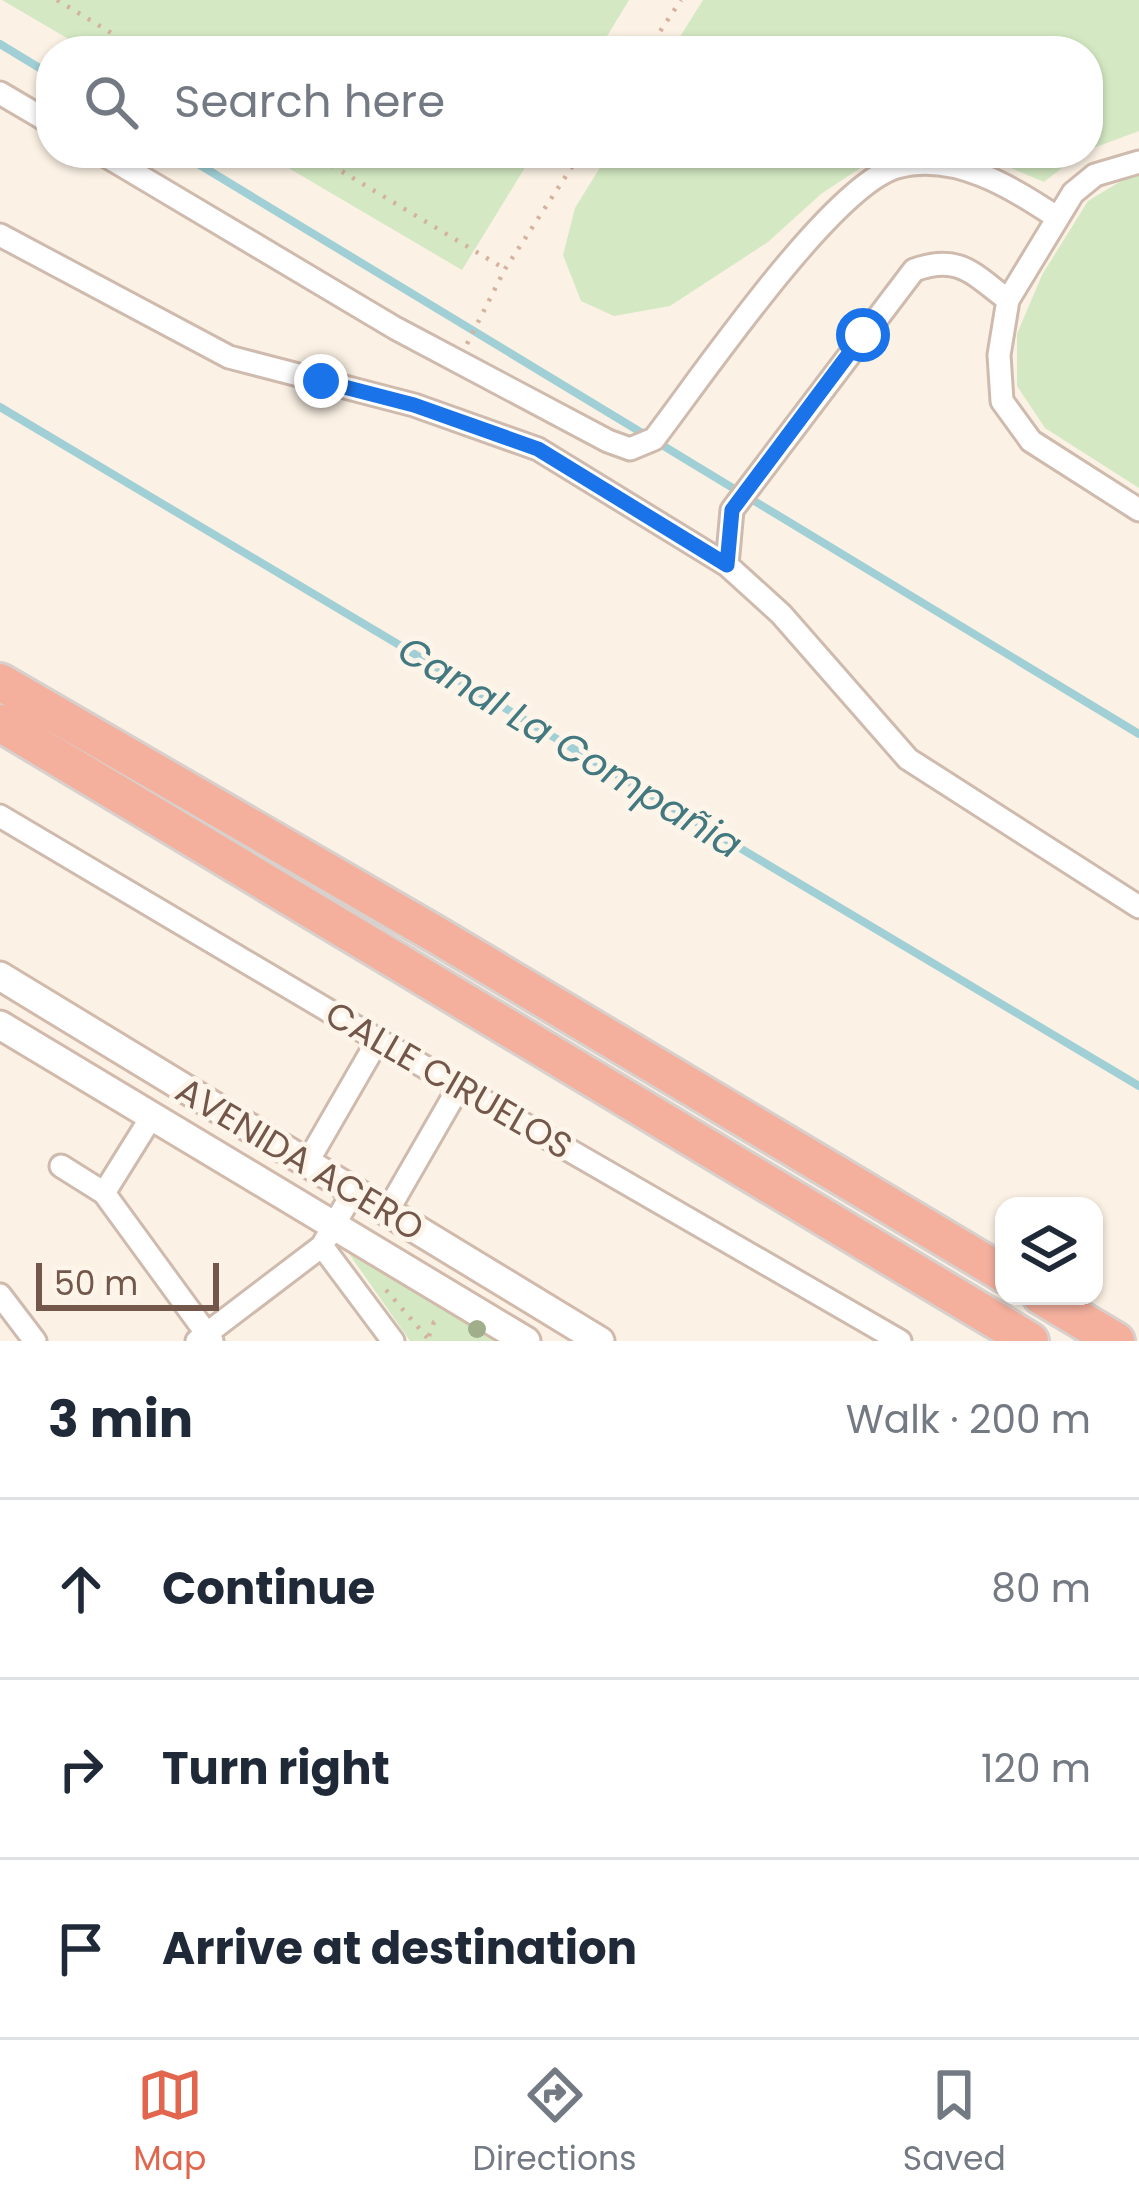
<!DOCTYPE html>
<meta charset="utf-8">
<style>
body{margin:0;font-family:Poppins,sans-serif;background:#f6f6f7;color:#1f2937}
.controls{position:absolute;right:36px;bottom:36px;display:grid;overflow:hidden;border-radius:24px;box-shadow:0 3px 9px #0004}
.controls button{width:108px;height:108px;display:grid;place-items:center;padding:0;border:0;border-bottom:3px solid #e0e1e3;background:#fff;color:#1f2937;font:60px sans-serif}
.scale{position:absolute;left:36px;bottom:30px;width:183px;box-sizing:border-box;padding-left:12px;border:6px solid #73574a;border-top:0;font-size:33px;line-height:42px;white-space:nowrap;color:#73574a;-webkit-text-stroke:9px #fef5ea;paint-order:stroke}
.stop{position:absolute;width:36px;height:36px;margin:-27px;border:9px solid #1a73e8;border-radius:50%;background:#fff}
.stop.end{background:#1a73e8;border-color:#fff;box-shadow:0 3px 12px #0008}
.list{margin:0;padding:0;list-style:none}
h2{display:flex;justify-content:space-between;align-items:center;height:156px;margin:0;padding:0 48px;font-size:51px}
h2 small{font-size:39px;font-weight:400;color:#747a83}
.list li{display:grid;grid-template-columns:78px 1fr auto;gap:36px;align-items:center;box-sizing:border-box;height:180px;padding:0 48px;border-top:3px solid #e0e1e3}
.list b{display:block;font-size:45px;white-space:nowrap}
.list em{font-size:39px;font-style:normal;color:#747a83}
.icon{flex:none;width:66px;height:66px;fill:none;stroke:currentColor;stroke-width:2;stroke-linecap:round;stroke-linejoin:round}
.map{position:relative;flex:none;width:1139px;height:1341px;overflow:hidden}
.search{position:absolute;background:#fff;box-shadow:0 3px 9px #0004;left:36px;right:36px;top:36px;height:132px;display:flex;align-items:center;gap:30px;box-sizing:border-box;padding:0 42px;border-radius:48px;color:#747a83;font-size:45px}
.sheet{height:696px;background:#fff}
nav{display:flex;justify-content:space-around;align-items:center;box-sizing:border-box;height:168px;border-top:3px solid #e0e1e3;background:#fff;font-size:33px;color:#747a83}
nav a{display:grid;justify-items:center;gap:6px}
nav .on{color:#e2664d}
.map>svg:first-child{display:block}
</style>
<div class="map">
<svg width="1139" height="1341" viewBox="0 0 1139 1341">
<rect width="100%" height="100%" fill="#fbf1e4"/>
<path fill="#d4e9c3" d="M2 0H629L598 51H89Z
M703 0H1139V131L1088 150V51H671Z
M263 153H534L462 270Z
M609 153H883L821 194 768 242 670 306 614 316 581 301 563 255 575 208Z
M975 153H1081L1044 182Z
M1139 176V488L1045 428 1017 386V334L1042 275 1088 201 1126 178Z
M336 1235 521 1341H410Z"/>
<g fill="none" stroke-linecap="round" stroke-linejoin="round">
<path stroke="#a0d0d6" stroke-width="8" d="M0 44 51 75
M180 153 1139 734
M0 407 1139 1086"/>
<g stroke="#cfbbae" stroke-width="27">
<path id="street" d="M0 93 51 123
M101 153 395 328 608 441 630 449 654 439C701 378 831 186 897 167 955 151 1012 188 1058 218
M1139 162 1095 175 1073 193 1008 300 999 355 1002 401 1031 441 1139 510
M0 235 229 357 414 405 538 449 727 565 781 614 908 759 1139 907
M727 565 732 510 914 270C959 254 972 273 1008 300
M0 816 378 1040 900 1341
M307 1163 378 1040
M61 1166 104 1193 212 1341
M104 1193 152 1116
M387 1212 459 1087
M322 1246 393 1341
M0 1295 35 1341
M197 1341 322 1246 353 1192"/>
</g>
<g stroke="#d1baab" stroke-width="33">
<path id="secondary" d="M0 976 600 1341
M0 1025 526 1341"/>
</g>
<g stroke="#d8d0cc" stroke-width="42">
<path id="highway" d="M0 682 435 934 1004 1274
M0 723 1030 1341
M1041 1296 1116 1341"/>
</g>
<path stroke="#d5b2a0" stroke-width="4.5" stroke-dasharray="3 9" stroke-linecap="butt" d="M57 0 141 51
M647 51 681 0
M311 153 505 269
M467 344 505 269 581 153
M386 1290 430 1341
M429 1336 434 1322 443 1320"/>
<use href="#street" stroke="#fff" stroke-width="21"/>
<use href="#secondary" stroke="#fff" stroke-width="27"/>
<use href="#highway" stroke="#f4af9d" stroke-width="36"/>
</g>
<circle fill="#a0ae8b" cx="477" cy="1329" r="9"/>
<g fill="none" stroke-linecap="round" stroke-linejoin="round">
<path stroke="#1a73e8" stroke-width="15" d="M321 381 414 405 538 449 727 565 732 510 863 335"/>
</g>
<g text-anchor="middle" dominant-baseline="central" stroke-width="10" stroke-linejoin="round" paint-order="stroke">
<g font-size="36" fill="#73574a" stroke="#fef5ea">
<text transform="translate(449 1080) rotate(30)">CALLE CIRUELOS</text>
<text transform="translate(300 1159) rotate(31)">AVENIDA ACERO</text>
</g>
<g font-size="39" font-style="italic" fill="#42787f" stroke="#fef5ea">
<text transform="translate(570 747) rotate(31)">Canal La Compañia</text>
</g>
</g>
</svg>
<div class="controls">
<button><svg class="icon" aria-label="layers" viewBox="0 0 24 24"><path d="M12 4l9 5-9 5-9-5zM3 14l9 5 9-5"/></svg></button>
</div>
<div class="scale">50 m</div>
<div class="stop" style="left:863px;top:335px"></div>
<div class="stop end" style="left:321px;top:381px"></div>
<div class="search"><svg class="icon" aria-label="search" viewBox="0 0 24 24"><circle cx="10" cy="10" r="6"/><path d="M15 15l6 6"/></svg>Search here</div>
</div>
<section class="sheet">
<h2>3 min<small>Walk · 200 m</small></h2>
<ul class="list">
<li><svg class="icon" aria-label="ahead" viewBox="0 0 24 24"><path d="M12 20V5M6 11l6-6 6 6"/></svg><div><b>Continue</b></div><em>80 m</em></li>
<li><svg class="icon" aria-label="right" viewBox="0 0 24 24"><path d="M7 20v-9h11M14 6l5 5-5 5"/></svg><div><b>Turn right</b></div><em>120 m</em></li>
<li><svg class="icon" aria-label="arrive" viewBox="0 0 24 24"><path d="M6 21V4h12l-3 4 3 4H6"/></svg><div><b>Arrive at destination</b></div></li>
</ul>
</section>
<nav>
<a class="on"><svg class="icon" aria-label="map" viewBox="0 0 24 24"><path d="M3 6l6-2 6 2 6-2v14l-6 2-6-2-6 2zM9 4v14M15 6v14"/></svg>Map</a>
<a><svg class="icon" aria-label="directions" viewBox="0 0 24 24"><path d="M12 3l9 9-9 9-9-9zM9 14v-3h6M13 9l2 2-2 2"/></svg>Directions</a>
<a><svg class="icon" aria-label="saved" viewBox="0 0 24 24"><path d="M7 4h10v16l-5-4-5 4z"/></svg>Saved</a>
</nav>
